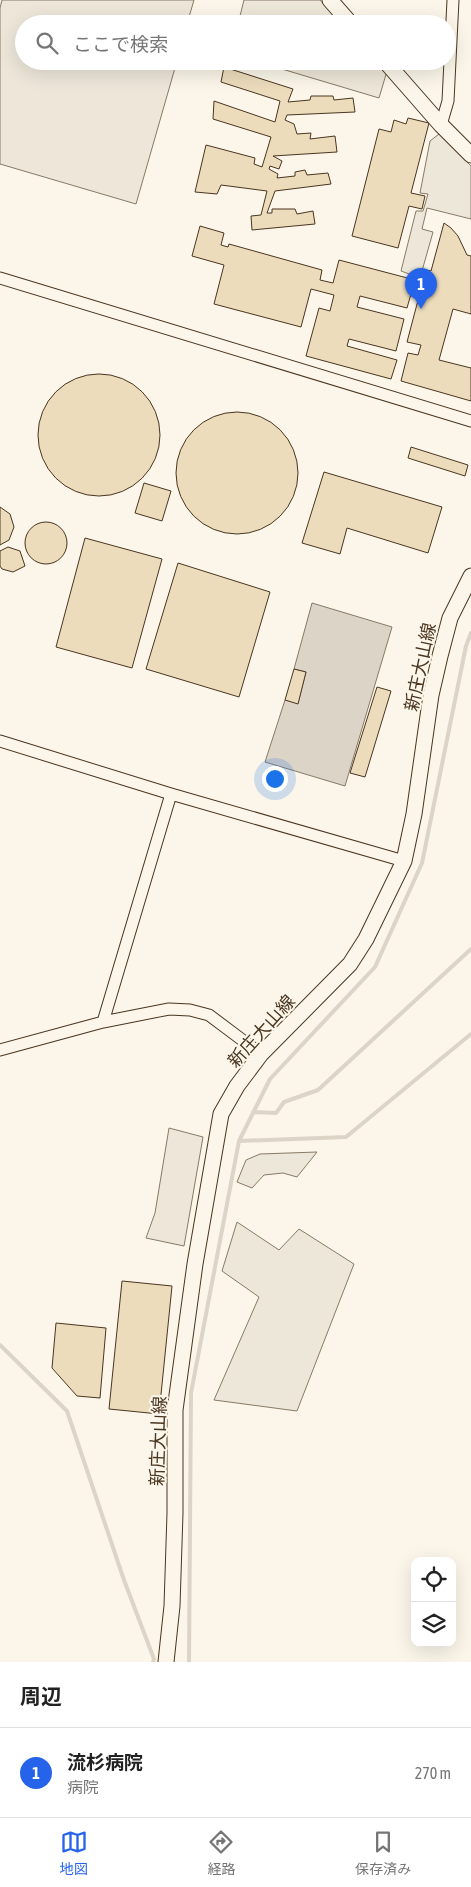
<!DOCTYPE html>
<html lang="ja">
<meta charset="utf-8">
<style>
body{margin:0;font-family:"Asap Condensed","Noto Sans JP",sans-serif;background:#f2f2f2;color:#222}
.controls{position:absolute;right:15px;bottom:15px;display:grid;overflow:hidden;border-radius:10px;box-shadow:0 5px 20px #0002}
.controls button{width:45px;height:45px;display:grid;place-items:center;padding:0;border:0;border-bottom:1px solid #e0e0e0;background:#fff;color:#222;font:25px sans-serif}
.you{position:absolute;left:274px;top:778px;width:18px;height:18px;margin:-12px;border:4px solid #fff;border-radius:50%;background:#1a73e8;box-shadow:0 0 0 8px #1a73e833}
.badge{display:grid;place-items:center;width:32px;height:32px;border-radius:50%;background:#2563eb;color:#fff;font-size:16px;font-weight:700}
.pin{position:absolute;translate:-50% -41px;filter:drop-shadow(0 1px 2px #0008)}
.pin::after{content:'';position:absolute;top:26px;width:18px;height:15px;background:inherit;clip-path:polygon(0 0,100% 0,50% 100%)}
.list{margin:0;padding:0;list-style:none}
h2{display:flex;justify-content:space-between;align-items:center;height:65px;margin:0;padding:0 20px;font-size:21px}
h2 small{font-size:16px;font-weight:400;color:#767676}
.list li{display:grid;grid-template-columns:32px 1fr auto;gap:15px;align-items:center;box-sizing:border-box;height:90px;padding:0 20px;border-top:1px solid #e0e0e0}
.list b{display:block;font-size:19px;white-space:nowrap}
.list p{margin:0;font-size:16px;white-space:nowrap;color:#767676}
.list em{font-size:16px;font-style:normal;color:#767676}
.icon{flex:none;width:28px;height:28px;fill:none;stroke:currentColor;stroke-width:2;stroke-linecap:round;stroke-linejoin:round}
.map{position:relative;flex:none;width:471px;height:1662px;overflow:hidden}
.search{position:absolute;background:#fff;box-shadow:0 5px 20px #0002;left:15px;right:15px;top:15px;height:55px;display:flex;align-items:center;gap:12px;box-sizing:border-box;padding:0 18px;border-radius:28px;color:#767676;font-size:19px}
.sheet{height:155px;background:#fff}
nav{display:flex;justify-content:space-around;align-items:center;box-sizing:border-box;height:70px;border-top:1px solid #e0e0e0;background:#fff;font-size:14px;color:#767676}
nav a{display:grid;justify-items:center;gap:2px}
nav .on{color:#2563eb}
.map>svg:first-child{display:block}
</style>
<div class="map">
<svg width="471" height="1662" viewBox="0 0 471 1662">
<rect width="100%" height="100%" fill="#fbf6e9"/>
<path fill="#ede6d9" stroke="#887966" d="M2 0H194L187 24H24V61H177L136 204 0 164V8Z
M169 1128 203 1137 184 1246 146 1238 155 1213Z"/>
<path fill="#ede7d9" stroke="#887966" d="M244 0H320L342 24H238Z
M255 61H377L387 71 379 98Z
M439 134 471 166V219L427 208 422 229 433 232 420 278 401 271 416 211H423L428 194 420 193 430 141Z
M317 1152 297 1177 283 1173 264 1175 252 1188 237 1182 246 1160 260 1154Z
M237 1222 279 1250 299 1229 354 1264 297 1411 214 1400 259 1297 222 1271Z"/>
<path fill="#dcd4c6" stroke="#887966" d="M312 603 392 627 345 786 265 762 285 700 298 703 306 672 294 669Z"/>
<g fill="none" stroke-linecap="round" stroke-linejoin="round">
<path stroke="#dcd4c6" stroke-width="4" d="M253 1112 276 1113 284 1102 318 1090 471 949
M239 1141 346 1137 471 1034
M0 1345 67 1411 124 1580 154 1659 153 1662
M189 1662 191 1393 239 1141 270 1079 375 967 422 863 466 646 471 633"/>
</g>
<path fill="#ecdcbc" stroke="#4a3520" d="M224 67 293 89 288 102 310 100 311 96H333L334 100 353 98 355 112 287 115 285 120 294 124 297 134 311 133 310 139 335 136 337 152 273 156 282 161 279 169 270 166 269 169 278 174 277 178 295 176V172L305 170 307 175 328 173 331 184 275 191 267 213H272V209H295L297 214 313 211 315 224 252 230 251 216 261 215 267 191 221 185 217 194 195 192 206 145 255 158 254 164 262 167 271 137 213 119 214 101 275 122 280 101 221 82Z
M408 118 429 123 411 193 425 196 422 209 409 206 398 248 352 236 379 129 391 132 394 120 406 124Z
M444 223 451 228 458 236 467 255 471 256V314L453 309 439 360 471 368V401L401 381 408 353 418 355 421 345 407 342 426 270 431 271Z
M200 226 224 233 221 245 228 247 229 244 322 270 320 280 333 283 339 260 415 280 407 308 360 296 357 307 404 319 396 351 349 339 347 346 397 360 391 379 306 356 319 308 330 311 334 295 311 289 301 327 214 304 224 265 192 256Z
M38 435a61 61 0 1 1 122 0a61 61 0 1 1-122 0Z
M176 473a61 61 0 1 1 122 0a61 61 0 1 1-122 0Z
M411 447 468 465 465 476 408 458Z
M324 472 442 507 428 553 347 528 340 554 302 543Z
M144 483 171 491 162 521 135 513Z
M0 507 10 514 14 527 9 540 0 545Z
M25 543a21 21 0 1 1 42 0a21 21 0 1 1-42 0Z
M85 538 162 559 132 668 56 647Z
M8 547 20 551 25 566 13 572 2 569 0 566V551Z
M178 563 270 592 239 697 146 669Z
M294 669 306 672 298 704 285 700Z
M377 687 391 691 365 777 350 773Z
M122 1281 172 1286 159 1414 109 1409Z
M56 1323 106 1328 100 1398 77 1396 52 1368Z"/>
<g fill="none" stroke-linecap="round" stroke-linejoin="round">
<g stroke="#4a3520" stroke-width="13">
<path id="minor" d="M441 125 448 101 453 0
M0 278 471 421
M0 741 171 794 404 861
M103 1022 171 794
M0 1050 103 1022 169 1009 190 1010 209 1015 261 1054"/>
</g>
<g stroke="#4a3520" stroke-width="17">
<path id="secondary" d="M330 0 351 24
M385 61 441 125 471 155
M166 1662 172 1606 175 1513V1410L195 1264 221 1114 237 1086 261 1054 350 964 366 939 404 861 414 814 431 695 440 656 450 618 471 576"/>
</g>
<use href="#minor" stroke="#fbf6e9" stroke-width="11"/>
<use href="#secondary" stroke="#fbf6e9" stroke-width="15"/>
</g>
<g text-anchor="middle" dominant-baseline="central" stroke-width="4" stroke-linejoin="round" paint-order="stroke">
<g font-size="18" fill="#4a3520" stroke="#fbf6e9">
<text transform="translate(420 667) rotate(-78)">新庄大山線</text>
<text transform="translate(261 1031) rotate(-48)">新庄大山線</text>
<text transform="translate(158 1441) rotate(-88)">新庄大山線</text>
</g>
</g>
</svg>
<div class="controls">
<button><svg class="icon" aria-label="locate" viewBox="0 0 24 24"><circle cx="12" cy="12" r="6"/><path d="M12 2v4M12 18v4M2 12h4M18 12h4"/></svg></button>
<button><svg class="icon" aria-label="layers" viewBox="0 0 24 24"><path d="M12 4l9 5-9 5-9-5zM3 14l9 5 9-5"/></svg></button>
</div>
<div class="you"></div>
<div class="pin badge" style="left:421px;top:309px">1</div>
<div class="search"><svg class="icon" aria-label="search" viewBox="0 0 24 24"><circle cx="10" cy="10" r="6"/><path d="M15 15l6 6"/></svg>ここで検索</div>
</div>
<section class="sheet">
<h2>周辺<small></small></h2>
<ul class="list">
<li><span class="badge">1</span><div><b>流杉病院</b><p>病院</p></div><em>270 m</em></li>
</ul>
</section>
<nav>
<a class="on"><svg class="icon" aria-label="map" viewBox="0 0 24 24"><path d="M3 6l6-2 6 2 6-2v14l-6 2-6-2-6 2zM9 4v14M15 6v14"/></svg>地図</a>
<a><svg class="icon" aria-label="directions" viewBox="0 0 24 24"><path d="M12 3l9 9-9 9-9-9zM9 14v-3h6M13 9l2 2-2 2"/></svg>経路</a>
<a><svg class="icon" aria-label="saved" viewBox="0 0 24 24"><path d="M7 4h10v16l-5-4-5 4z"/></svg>保存済み</a>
</nav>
